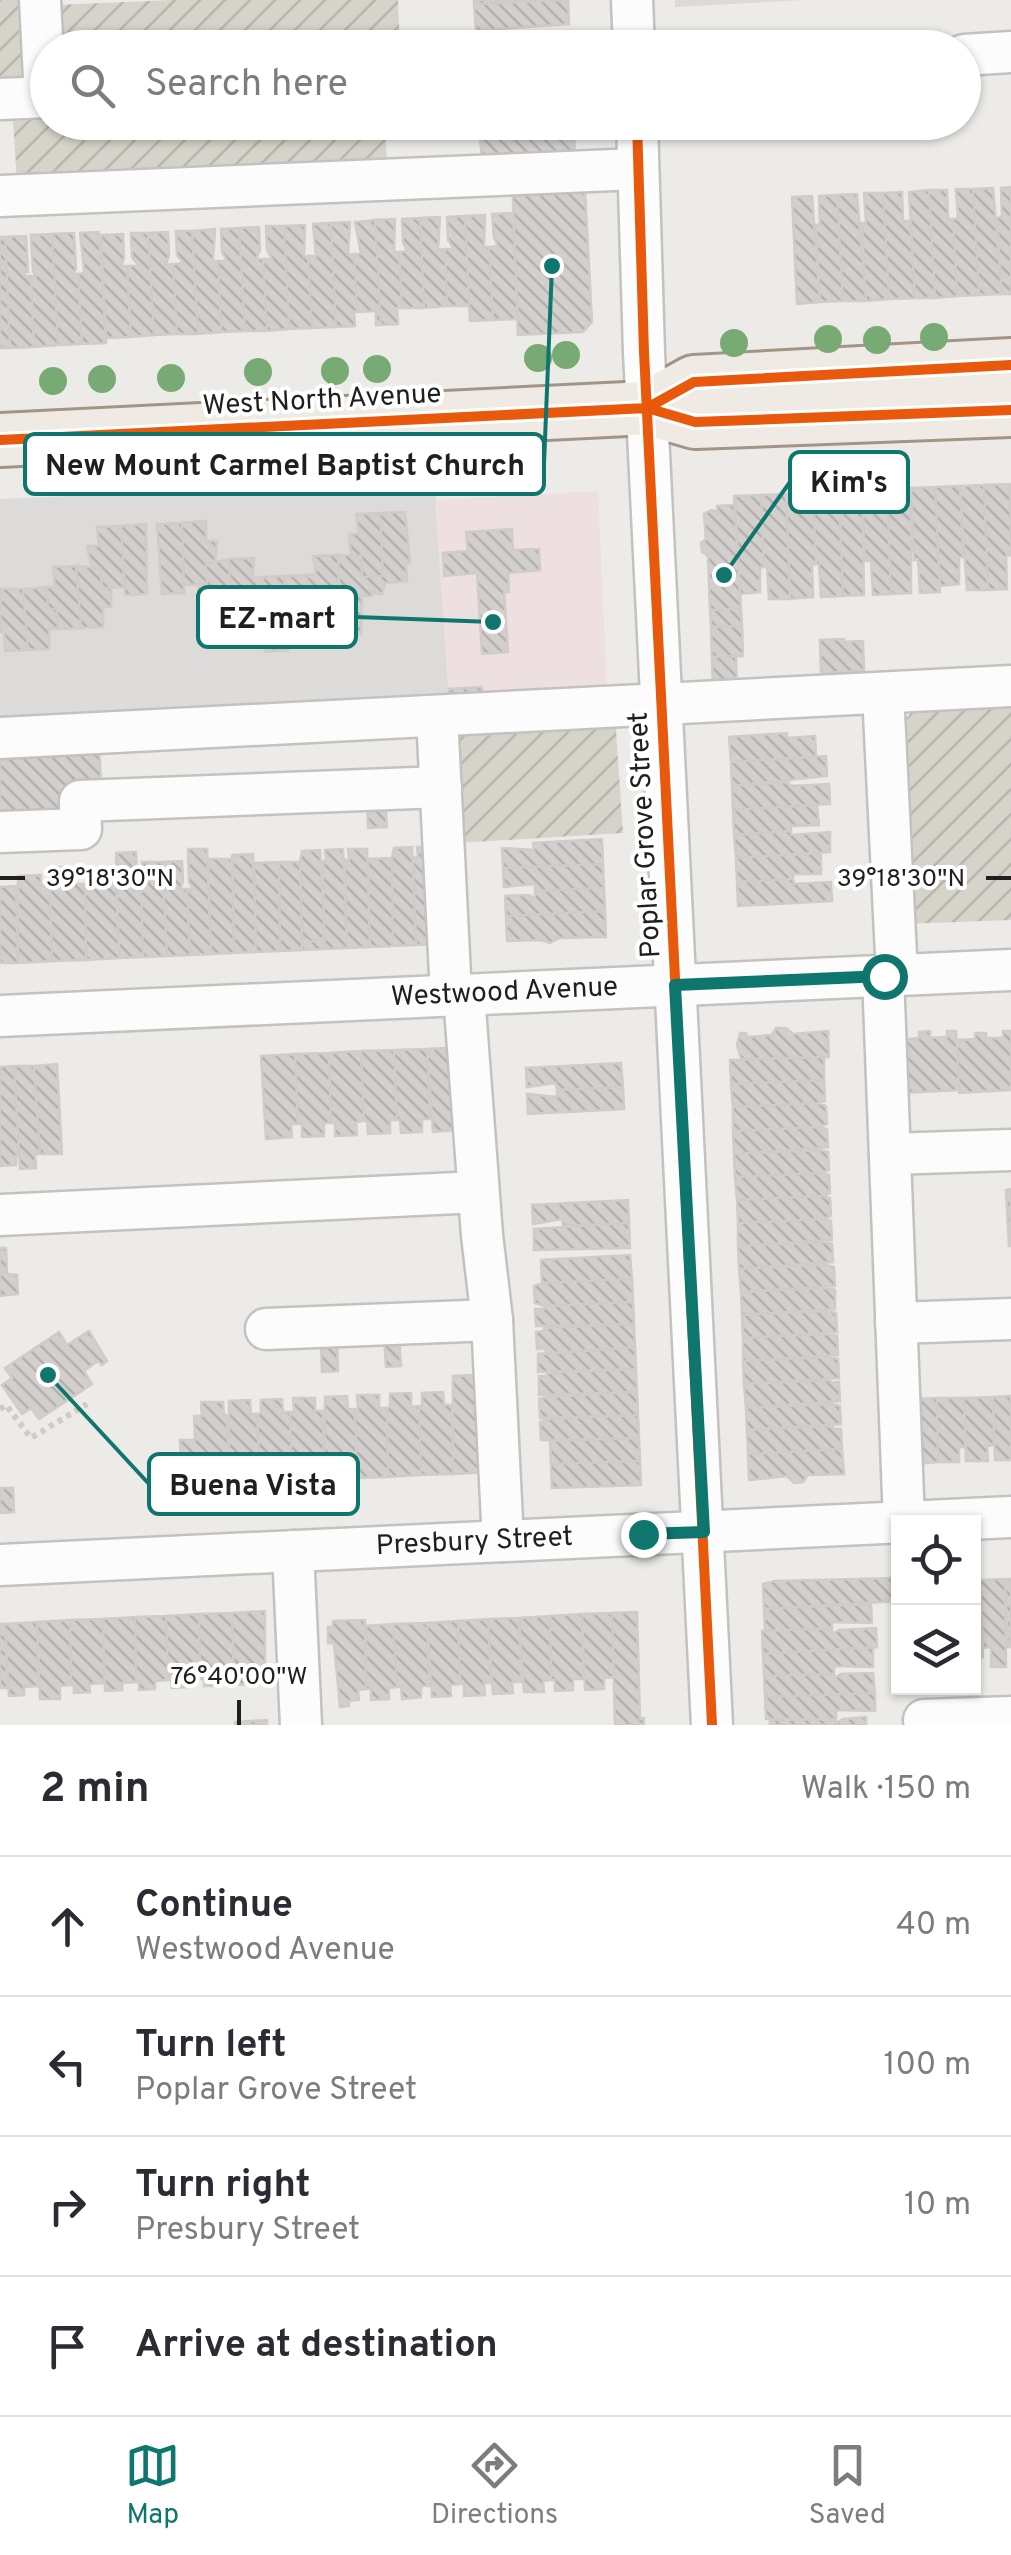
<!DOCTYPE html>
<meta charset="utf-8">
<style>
body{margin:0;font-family:Overpass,sans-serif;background:#f2f2f3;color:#2b2b33}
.controls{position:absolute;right:30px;bottom:30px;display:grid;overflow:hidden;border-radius:0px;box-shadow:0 2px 8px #0004}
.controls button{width:90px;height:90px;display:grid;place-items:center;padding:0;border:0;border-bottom:2px solid #e1e1e2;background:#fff;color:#2b2b33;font:50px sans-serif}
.stop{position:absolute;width:30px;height:30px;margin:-22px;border:8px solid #0f766e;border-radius:50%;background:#fff}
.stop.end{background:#0f766e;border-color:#fff;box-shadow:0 2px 10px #0008}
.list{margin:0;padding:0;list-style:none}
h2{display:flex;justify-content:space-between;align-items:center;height:130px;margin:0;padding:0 40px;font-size:42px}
h2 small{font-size:32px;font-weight:400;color:#7c7c81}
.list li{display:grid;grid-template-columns:65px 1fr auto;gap:30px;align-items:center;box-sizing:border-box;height:140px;padding:0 40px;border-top:2px solid #e1e1e2}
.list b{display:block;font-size:38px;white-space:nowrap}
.list p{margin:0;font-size:32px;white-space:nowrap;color:#7c7c81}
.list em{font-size:32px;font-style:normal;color:#7c7c81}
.icon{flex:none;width:55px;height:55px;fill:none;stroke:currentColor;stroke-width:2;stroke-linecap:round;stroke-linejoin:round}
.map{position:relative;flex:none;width:1011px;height:1725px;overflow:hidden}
.search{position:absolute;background:#fff;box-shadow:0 2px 8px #0004;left:30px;right:30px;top:30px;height:110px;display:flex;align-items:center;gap:25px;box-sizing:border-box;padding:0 35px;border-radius:55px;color:#7c7c81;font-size:38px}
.sheet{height:690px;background:#fff}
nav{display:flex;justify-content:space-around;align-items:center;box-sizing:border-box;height:140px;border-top:2px solid #e1e1e2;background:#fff;font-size:28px;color:#7c7c81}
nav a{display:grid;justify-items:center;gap:5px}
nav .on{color:#0f766e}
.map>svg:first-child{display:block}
</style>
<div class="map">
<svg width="1011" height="1725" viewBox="0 0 1011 1725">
<defs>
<pattern id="construction-furrows" width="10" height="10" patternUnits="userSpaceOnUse" patternTransform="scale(2.5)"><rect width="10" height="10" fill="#d6d4ca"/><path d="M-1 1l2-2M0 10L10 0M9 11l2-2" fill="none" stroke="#b7b6ad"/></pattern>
<pattern id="building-back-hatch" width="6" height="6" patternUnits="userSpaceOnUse" patternTransform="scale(2.5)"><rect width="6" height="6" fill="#d2cfcd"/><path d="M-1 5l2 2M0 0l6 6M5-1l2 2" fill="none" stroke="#b4b1b0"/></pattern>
</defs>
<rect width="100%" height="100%" fill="#edebe8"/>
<path fill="#dcdbd9" d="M435 481 449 700 0 722V499Z"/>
<path fill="#eedfe0" d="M598 491 607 692 449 700 435 500Z"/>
<path fill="#dbdad9" d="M675 0H803L675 7Z"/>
<path fill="url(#construction-furrows)" d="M0 0H30L33 80 0 82Z
M171 0H398L400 47H58L56 5Z
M47 119 48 122 385 123 387 165 17 183 13 121Z
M1011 699V920L904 924 895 745 905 720 920 702Z
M615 715 623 833 457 843 450 725Z"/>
<path fill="#dddcdb" d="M411 658 413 702 0 722V677Z"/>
<path fill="url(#building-back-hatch)" stroke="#d0ccc9" stroke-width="2.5" d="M474 0H562L474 4Z
M568 0 569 24 476 31 474 4Z
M480 122H574V133L480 137Z
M574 133 575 156 482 161 480 137Z
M584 173 592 322 583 332 518 335 512 176Z
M1011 187V294H1002L997 218 1002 217 1001 188Z
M993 188 1002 294 979 295 973 189Z
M956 189H973L979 295 957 296 953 219H958Z
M929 190H947L948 219H953L957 296 935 298Z
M929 190 935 298H915L909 192Z
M902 192 903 221H910L915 298 889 299 883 193Z
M864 193H883L889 299 866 301 862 223H866Z
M857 194 866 301H843L837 195Z
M837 195 843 301 820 302 816 225H820L819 196Z
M812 196 820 302 797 304 792 197Z
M513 213 518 319 493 320 489 247 498 246 494 238 492 214Z
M485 215 484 247H489L493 320 470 321 465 216Z
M465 216 469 306H447L445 249H454L448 240 447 217Z
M440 217 438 250 445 249 447 306 424 308 420 218Z
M420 218 424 308H402L399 252 407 251 403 242 402 219Z
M395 219 394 252H399L402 308H397L398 324 381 325 375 220Z
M375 220 381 325H376V311L357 312 354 254H361L355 222Z
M350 222 348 255 354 254 357 312H354L355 326 336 327 331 223Z
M331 223 336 327 312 328 308 256H316L313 224Z
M305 225 304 257 308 256 312 328 289 329 284 226Z
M266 226H284L289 329 267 331 263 259H272L267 250Z
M259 227 260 250 256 259H263L267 331H245L239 228Z
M239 228 245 331 221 332 218 261H227L222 252 221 229Z
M215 229 213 262 218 261 221 332 198 334 192 231Z
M176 231H192L198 334H177L173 264 183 263 177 255Z
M99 232 106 343 82 344 78 274 84 273V268L80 233Z
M168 232 169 255 166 265 173 264 177 334 154 335 148 233Z
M74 233 76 269 73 274H78L82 344 58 345 52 234Z
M131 233H148L154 335 131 337 127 266H139L132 257Z
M52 234 58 345 34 347 31 276H36L33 271 31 235Z
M123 234 124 258 121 266H127L131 337 106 338 101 235Z
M26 236 28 272H25V276H31L34 347 10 348 5 237Z
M0 237H5L10 348H0Z
M1010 484 1011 555 1006 556 1007 589 988 590 984 485Z
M984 485 988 590H967L960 486Z
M960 486 963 557H959V584L940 586 935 487Z
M935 487 940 592 920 593 918 559 914 560 911 488Z
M911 488V593L891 594 887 490Z
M887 490 891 594 873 595 871 561H865L862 491Z
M839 491H862L864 595 843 596Z
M839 491 843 596 821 597 819 564H816L813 493Z
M813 493 816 564 812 565 813 597 790 599 786 494Z
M786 494 790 599H769L767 566 764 567 761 495Z
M761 495 764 567H760V592L740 594 734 496Z
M735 505 741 609 710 610 708 556 702 552 701 543 706 539 704 514 711 510 718 512 717 506Z
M405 512 410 563H406L407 581 385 583 382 594H376L372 590V596H362L361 634 341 635 338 555 361 556 362 577 383 576 380 513Z
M380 513 383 576 362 577 361 556H351L349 534H359L356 514Z
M206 521V541H217L215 563 206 564 207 584 184 585 182 523Z
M182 523 184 593 162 594 157 524Z
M146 524 147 594 125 595 121 526Z
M121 526 125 587 102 588 100 568 92 569 87 546H99L97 527Z
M512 529 513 550 539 549 540 570 508 573 509 592H504L508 652 482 654 477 573 444 576 443 553 468 551 466 532Z
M338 555 340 622 322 623V617H318L317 597H308L307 575 316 574 313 556Z
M254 558 253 578 263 577 264 600 254 601 251 639 232 640 229 559Z
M229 559 232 627 213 628V622L209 623 208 603H199L198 584H207L206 564Z
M76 566 100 568 102 588H111V607H103V627L81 628Z
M76 566 81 628 58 629 57 609H48L47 587H55L53 567Z
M307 575 308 597H317L318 617H308L307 643 288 644 284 576Z
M284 576 288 650 265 652 264 620H254V601L264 600 263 577Z
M47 587 48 609H57L58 629H49V649L28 650 23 589Z
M1 589H23L28 650 5 651 4 632H0Z
M741 609 742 626 711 627 710 610Z
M742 626 743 656 712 657 711 627Z
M844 639V642L863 641 864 671 821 673 820 640Z
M736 656 737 687 713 689 712 657Z
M482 687V699L449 700V689Z
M787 733V738L815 736 816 757 731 762 729 737Z
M99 743 101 783 70 809 0 812V747Z
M826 756 827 776 732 786 731 762Z
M789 782V786L829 784 830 804 733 810 732 786Z
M367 799H385L387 827 368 828Z
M817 805 819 825 791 826V831L734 835 733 810Z
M791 831V835L830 832V852L736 858 734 835Z
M602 839 603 864 503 868 502 848 534 850 533 843Z
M438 846 442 944 416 945 413 857H418L417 847Z
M412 847 416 945 393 946 392 858 394 848Z
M188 849H207L211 954 190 955 187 889H193L189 882Z
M343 849 347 948 324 949 323 861H326L325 850Z
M348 849H367L370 947 347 948 345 860H349Z
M320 850 325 937 311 942 302 937 300 862 302 851Z
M136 852 137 884 133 891H141L143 957 119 958 116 853Z
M821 853V874H793V879L737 882 736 858Z
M253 854 256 952 234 953 233 855Z
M232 855 234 953 211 954 208 859H232Z
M392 858 393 946 370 947 368 859Z
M182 861 183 882 180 889H187L190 955 167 956 162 862Z
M142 862H162L167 956 143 957 141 891H146Z
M279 862H300L302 950 280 951Z
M279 862 280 951 256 952 254 863Z
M603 864 604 888 535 891V884L504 887 503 868Z
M49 867H68V874L75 873V884H85L86 960 52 961Z
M41 875V885H50L52 961 18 963V876Z
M793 879 794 884 831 882 832 901 738 906 737 882Z
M116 882 119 958 86 960 85 884Z
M16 886 18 963H0V887Z
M604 888 605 911 506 916 505 896 528 895 535 898V891Z
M605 911 606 937 559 938 550 943 541 940 507 941 506 916Z
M302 937 311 942 325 937 324 949 302 950Z
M776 1028H786L793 1034 828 1031 829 1057 741 1059 737 1045 740 1033H746L747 1037 772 1035Z
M930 1031V1038L947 1037V1031H956L959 1090 903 1093 900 1040 919 1038V1032Z
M1003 1031H1011V1090L959 1093 957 1040 975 1039V1033H986V1038H1003Z
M463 1047 455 1130 433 1132 427 1049Z
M427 1049 430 1119H422V1132L401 1133 400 1120H397L394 1050Z
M394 1050 397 1120H390V1133L368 1134 367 1121H364L361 1051Z
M361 1051 364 1121 356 1122 357 1135 335 1136V1123H331L329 1053Z
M329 1053 331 1123H324V1136L302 1137V1124H298L295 1054Z
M295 1054 298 1124H291L292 1137 266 1139 261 1056Z
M824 1057V1080L731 1084 730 1060Z
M621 1063 623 1087 557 1090 556 1083 527 1087 526 1068Z
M57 1064 62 1154H40L34 1066Z
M14 1066H34L40 1154H35L36 1168 20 1169Z
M14 1066 19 1156H16V1165L0 1166V1067Z
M824 1080 825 1101 819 1103 733 1107 731 1084Z
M623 1087 624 1109 528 1114 527 1094 557 1097V1090Z
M819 1103 826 1106 827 1124 819 1127 733 1131V1107Z
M819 1127 827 1129 828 1147 734 1154 733 1131Z
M820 1150 828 1152 829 1170 822 1173 735 1177 734 1154Z
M822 1173 829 1175 830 1193 823 1196 737 1200 735 1177Z
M1011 1189V1246H1009L1006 1190Z
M823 1196 830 1198 831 1216 824 1219 738 1223 737 1200Z
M628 1200 629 1223 563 1226 562 1219 533 1224 532 1205Z
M824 1219 831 1221 832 1240 738 1246V1223Z
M629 1223 630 1248 534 1250V1229Z
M825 1242 832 1244 833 1262 739 1269 738 1246Z
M0 1248H6L7 1272H0Z
M630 1255 632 1279 542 1283 541 1260Z
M826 1265 834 1267 835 1286 741 1292 739 1269Z
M0 1272 17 1275 18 1294 0 1296Z
M632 1279 633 1302 544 1306 535 1303 534 1286 542 1283Z
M827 1288 835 1290V1309L742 1315 741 1292Z
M633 1302 634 1324 536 1326 535 1309H544V1306Z
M828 1311 836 1313 837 1332 743 1338 742 1315Z
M634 1324 635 1347 546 1354 545 1348 537 1349 536 1332 544 1331V1328Z
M89 1331 107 1361 102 1365 98 1361 84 1371 92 1384 39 1419 31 1408 22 1414 2 1385 12 1378 5 1368 59 1332 67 1345Z
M829 1334 837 1336 838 1355 743 1361V1338Z
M399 1336 401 1366 386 1367 384 1337Z
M337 1342 338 1371 322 1372 321 1343Z
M635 1347 636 1369 538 1372V1354Z
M830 1357 838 1359 839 1378 744 1384 743 1361Z
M636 1369 637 1392 539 1395V1376H547V1373Z
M475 1375 491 1472 453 1474V1376Z
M831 1380V1383L839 1382 840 1401 746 1408 744 1384Z
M443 1392 444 1405H452L453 1474 421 1475 419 1406H422V1393Z
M637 1392 638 1415 540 1418 539 1399 548 1397Z
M411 1393V1407L419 1406 421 1475 388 1477 387 1408 390 1407V1394Z
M357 1395H379V1408H387L388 1477 357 1478 355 1409H358Z
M347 1396 348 1409H355L357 1478 324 1479 325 1397Z
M1011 1396V1460H995L993 1397Z
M993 1397 994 1445 987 1446 988 1461H966L964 1398Z
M293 1398H315V1411H323L324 1479 292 1481 290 1412H294Z
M937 1398 938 1462 919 1464 909 1399Z
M937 1398H964L966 1447H959V1462H938Z
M282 1399 283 1412H290L292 1481 260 1482 257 1414 261 1413V1400Z
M250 1400 251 1414H257L260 1482 229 1484V1401Z
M201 1402H223L224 1415H227L229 1484 193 1485V1468H181L180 1440H195L194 1416H202Z
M832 1404 840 1406 841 1424 747 1430 746 1408Z
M638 1415 639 1438 541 1440 540 1422 549 1419Z
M833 1426V1429H841L842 1449 748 1454 747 1430Z
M639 1438 640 1461 551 1464 550 1441Z
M842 1449 844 1474 808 1475 803 1482 794 1483 787 1476 749 1480 748 1454Z
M640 1461 641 1485 552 1488 551 1464Z
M0 1488H13L14 1512 0 1513Z
M898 1578V1601L764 1609 763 1584 775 1581Z
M1005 1579 1006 1667H991V1647L983 1648 980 1580Z
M1005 1579H1011V1647H1008Z
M980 1580 983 1657 974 1658V1581Z
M871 1604 872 1623 832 1622V1628L765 1631 764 1609Z
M265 1611V1676H251V1684L234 1685 232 1613Z
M637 1612 640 1719 644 1718V1725H615L612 1613Z
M232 1613 234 1677 219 1678V1686H204V1679H200L199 1614Z
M612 1613 614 1677 604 1678V1689L585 1690 582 1614Z
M199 1614 200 1679H187V1687L172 1688 171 1680H168L166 1616Z
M582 1614 583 1679H573V1690L555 1691V1680H551L550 1616Z
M166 1616 168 1680 155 1681V1689L139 1690V1682H136L135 1617Z
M550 1616 551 1680 543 1681 544 1692H524L519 1618Z
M135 1617 136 1682 122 1683V1690L105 1691 103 1619Z
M519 1618 521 1682H512L513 1693 493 1694 488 1619Z
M103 1619 104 1683 89 1684 90 1692 74 1693V1685H71L70 1620Z
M488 1619 491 1683H484L485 1695 464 1696V1684H460L458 1621Z
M70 1620 71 1685 60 1686V1699H40L37 1622Z
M365 1620 366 1689 358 1690 359 1700 349 1701V1706L340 1707 334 1643H328V1627H333V1621Z
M458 1621 460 1684 450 1685 451 1696 432 1697 427 1623Z
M37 1622 38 1686 24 1687V1695L9 1696 5 1624Z
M427 1623 429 1686H421V1697L402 1699 401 1687H397L393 1624Z
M0 1624H5L7 1688H0Z
M393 1624 397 1687 389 1688V1699L371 1700V1689H366V1626Z
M832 1628V1634L839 1630 876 1628 877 1647 763 1654 762 1631Z
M873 1647V1667L834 1666V1674L764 1676 763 1654Z
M873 1673 875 1693 765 1697 764 1676 834 1674 835 1678 841 1674Z
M875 1693V1711L836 1710V1719H766L765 1697Z
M866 1717V1725H770V1720L836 1719V1723L843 1719Z
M267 1720V1725H235V1722Z"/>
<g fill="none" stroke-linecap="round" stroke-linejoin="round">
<g stroke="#c3c2c0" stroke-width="45">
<g id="minor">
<path d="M40 0 45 97"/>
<path d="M632 0 634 48"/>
<path d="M964 55 1011 52"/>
<path d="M0 99 48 97"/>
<path d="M637 122 644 352 712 1725"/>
<path d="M0 196 638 169"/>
<path d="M883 693 897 975"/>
<path d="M437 716 451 995"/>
<path d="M0 738 1011 686"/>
<path d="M0 832 81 829 80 801 441 787"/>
<path d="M883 975 904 1522"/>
<path d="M464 995 482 1235 492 1320 503 1541"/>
<path id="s1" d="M0 1016 1011 970"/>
<path d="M890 1154 1011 1150"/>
<path d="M0 1215 478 1192"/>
<path d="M896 1323 1011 1319"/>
<path d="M266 1329 492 1320"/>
<path d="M293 1551 301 1725"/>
<path id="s2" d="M0 1565 1011 1517"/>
<path d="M924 1720 1011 1717"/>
</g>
</g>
<g stroke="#a29586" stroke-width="58">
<path id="major" d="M647 408 694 382 1011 365
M0 440 647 408 695 422 1011 410"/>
</g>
<path stroke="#d6c8c7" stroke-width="6" stroke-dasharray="5 5" stroke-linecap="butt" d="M0 1409 6 1405 31 1438 87 1404"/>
<use href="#minor" stroke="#fcfcfc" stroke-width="40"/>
<use href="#major" stroke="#f0eae5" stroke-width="52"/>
<g stroke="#fff" stroke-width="16">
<path id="cycleway" d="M637 122 644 352 712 1725
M647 408 694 382 1011 365
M0 440 647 408 695 422 1011 410"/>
</g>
<use href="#cycleway" stroke="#e8590c" stroke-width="10"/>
</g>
<g fill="#78ab73">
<circle cx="934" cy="337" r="14"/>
<circle cx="828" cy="339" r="14"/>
<circle cx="877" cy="340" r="14"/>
<circle cx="734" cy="343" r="14"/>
<circle cx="566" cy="355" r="14"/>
<circle cx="538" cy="358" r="14"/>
<circle cx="377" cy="369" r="14"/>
<circle cx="335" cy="371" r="14"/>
<circle cx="258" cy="372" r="14"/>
<circle cx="171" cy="378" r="14"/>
<circle cx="102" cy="379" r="14"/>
<circle cx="53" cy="381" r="14"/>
</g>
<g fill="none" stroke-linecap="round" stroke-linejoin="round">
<path stroke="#0f766e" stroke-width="12" d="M643 1534 704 1532 675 985 884 976"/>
</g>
<path fill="none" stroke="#1f1f1f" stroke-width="4" d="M0 878H25M986 878H1011M239 1700V1725"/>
<g text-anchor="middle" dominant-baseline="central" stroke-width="8" stroke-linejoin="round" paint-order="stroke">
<g font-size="28" fill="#1f1f1f" stroke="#fff">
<text transform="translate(322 401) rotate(-3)">West North Avenue</text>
<text transform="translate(646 835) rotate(-93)">Poplar Grove Street</text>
<text stroke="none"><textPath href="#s1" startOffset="505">Westwood Avenue</textPath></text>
<text stroke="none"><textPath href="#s2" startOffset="475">Presbury Street</textPath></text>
</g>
</g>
<g font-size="25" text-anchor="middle" fill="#1f1f1f" stroke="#fff" stroke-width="8" stroke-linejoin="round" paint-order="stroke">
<text x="110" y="886">39°18'30"N</text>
<text x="901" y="886">39°18'30"N</text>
<text x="239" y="1684">76°40'00"W</text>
</g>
<path fill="none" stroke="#0f766e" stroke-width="4" d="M552 266L544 464M724 575L790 482M493 622L356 617M48 1375L149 1484"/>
<g fill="#0f766e" stroke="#fff" stroke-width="4">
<circle cx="552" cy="266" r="10"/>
<circle cx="724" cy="575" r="10"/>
<circle cx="493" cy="622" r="10"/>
<circle cx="48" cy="1375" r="10"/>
</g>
<g fill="#fff" stroke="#0f766e" stroke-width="4">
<rect x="25" y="434" width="519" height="60" rx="10"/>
<rect x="790" y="452" width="118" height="60" rx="10"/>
<rect x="198" y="587" width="158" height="60" rx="10"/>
<rect x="149" y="1454" width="209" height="60" rx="10"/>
</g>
<g font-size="30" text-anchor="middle" font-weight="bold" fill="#1f1f1f">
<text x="285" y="475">New Mount Carmel Baptist Church</text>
<text x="849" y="492">Kim's</text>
<text x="277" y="628">EZ-mart</text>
<text x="253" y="1495">Buena Vista</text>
</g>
</svg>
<div class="controls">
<button><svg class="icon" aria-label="locate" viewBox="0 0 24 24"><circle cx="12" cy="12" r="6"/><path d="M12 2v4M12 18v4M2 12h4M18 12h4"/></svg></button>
<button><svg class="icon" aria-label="layers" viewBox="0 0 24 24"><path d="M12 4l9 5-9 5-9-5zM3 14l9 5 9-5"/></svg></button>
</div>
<div class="stop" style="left:884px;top:976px"></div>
<div class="stop end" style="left:643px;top:1534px"></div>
<div class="search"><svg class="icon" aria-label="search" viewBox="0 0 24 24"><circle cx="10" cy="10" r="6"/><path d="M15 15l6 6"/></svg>Search here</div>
</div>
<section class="sheet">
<h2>2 min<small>Walk · 150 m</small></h2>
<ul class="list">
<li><svg class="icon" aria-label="ahead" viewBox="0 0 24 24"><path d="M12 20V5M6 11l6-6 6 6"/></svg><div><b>Continue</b><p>Westwood Avenue</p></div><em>40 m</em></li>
<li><svg class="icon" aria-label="left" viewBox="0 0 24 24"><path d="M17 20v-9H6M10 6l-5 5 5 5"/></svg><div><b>Turn left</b><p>Poplar Grove Street</p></div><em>100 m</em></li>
<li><svg class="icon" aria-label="right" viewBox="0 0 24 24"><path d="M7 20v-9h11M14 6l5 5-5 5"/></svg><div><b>Turn right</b><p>Presbury Street</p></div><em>10 m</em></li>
<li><svg class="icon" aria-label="arrive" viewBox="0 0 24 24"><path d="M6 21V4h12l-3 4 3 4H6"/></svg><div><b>Arrive at destination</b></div></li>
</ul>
</section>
<nav>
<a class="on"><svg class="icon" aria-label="map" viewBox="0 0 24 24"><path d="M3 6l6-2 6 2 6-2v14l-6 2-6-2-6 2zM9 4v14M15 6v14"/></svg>Map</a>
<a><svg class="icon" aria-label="directions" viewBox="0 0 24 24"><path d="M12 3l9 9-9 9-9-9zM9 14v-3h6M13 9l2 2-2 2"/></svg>Directions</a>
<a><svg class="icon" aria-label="saved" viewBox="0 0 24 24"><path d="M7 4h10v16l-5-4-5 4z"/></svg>Saved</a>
</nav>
